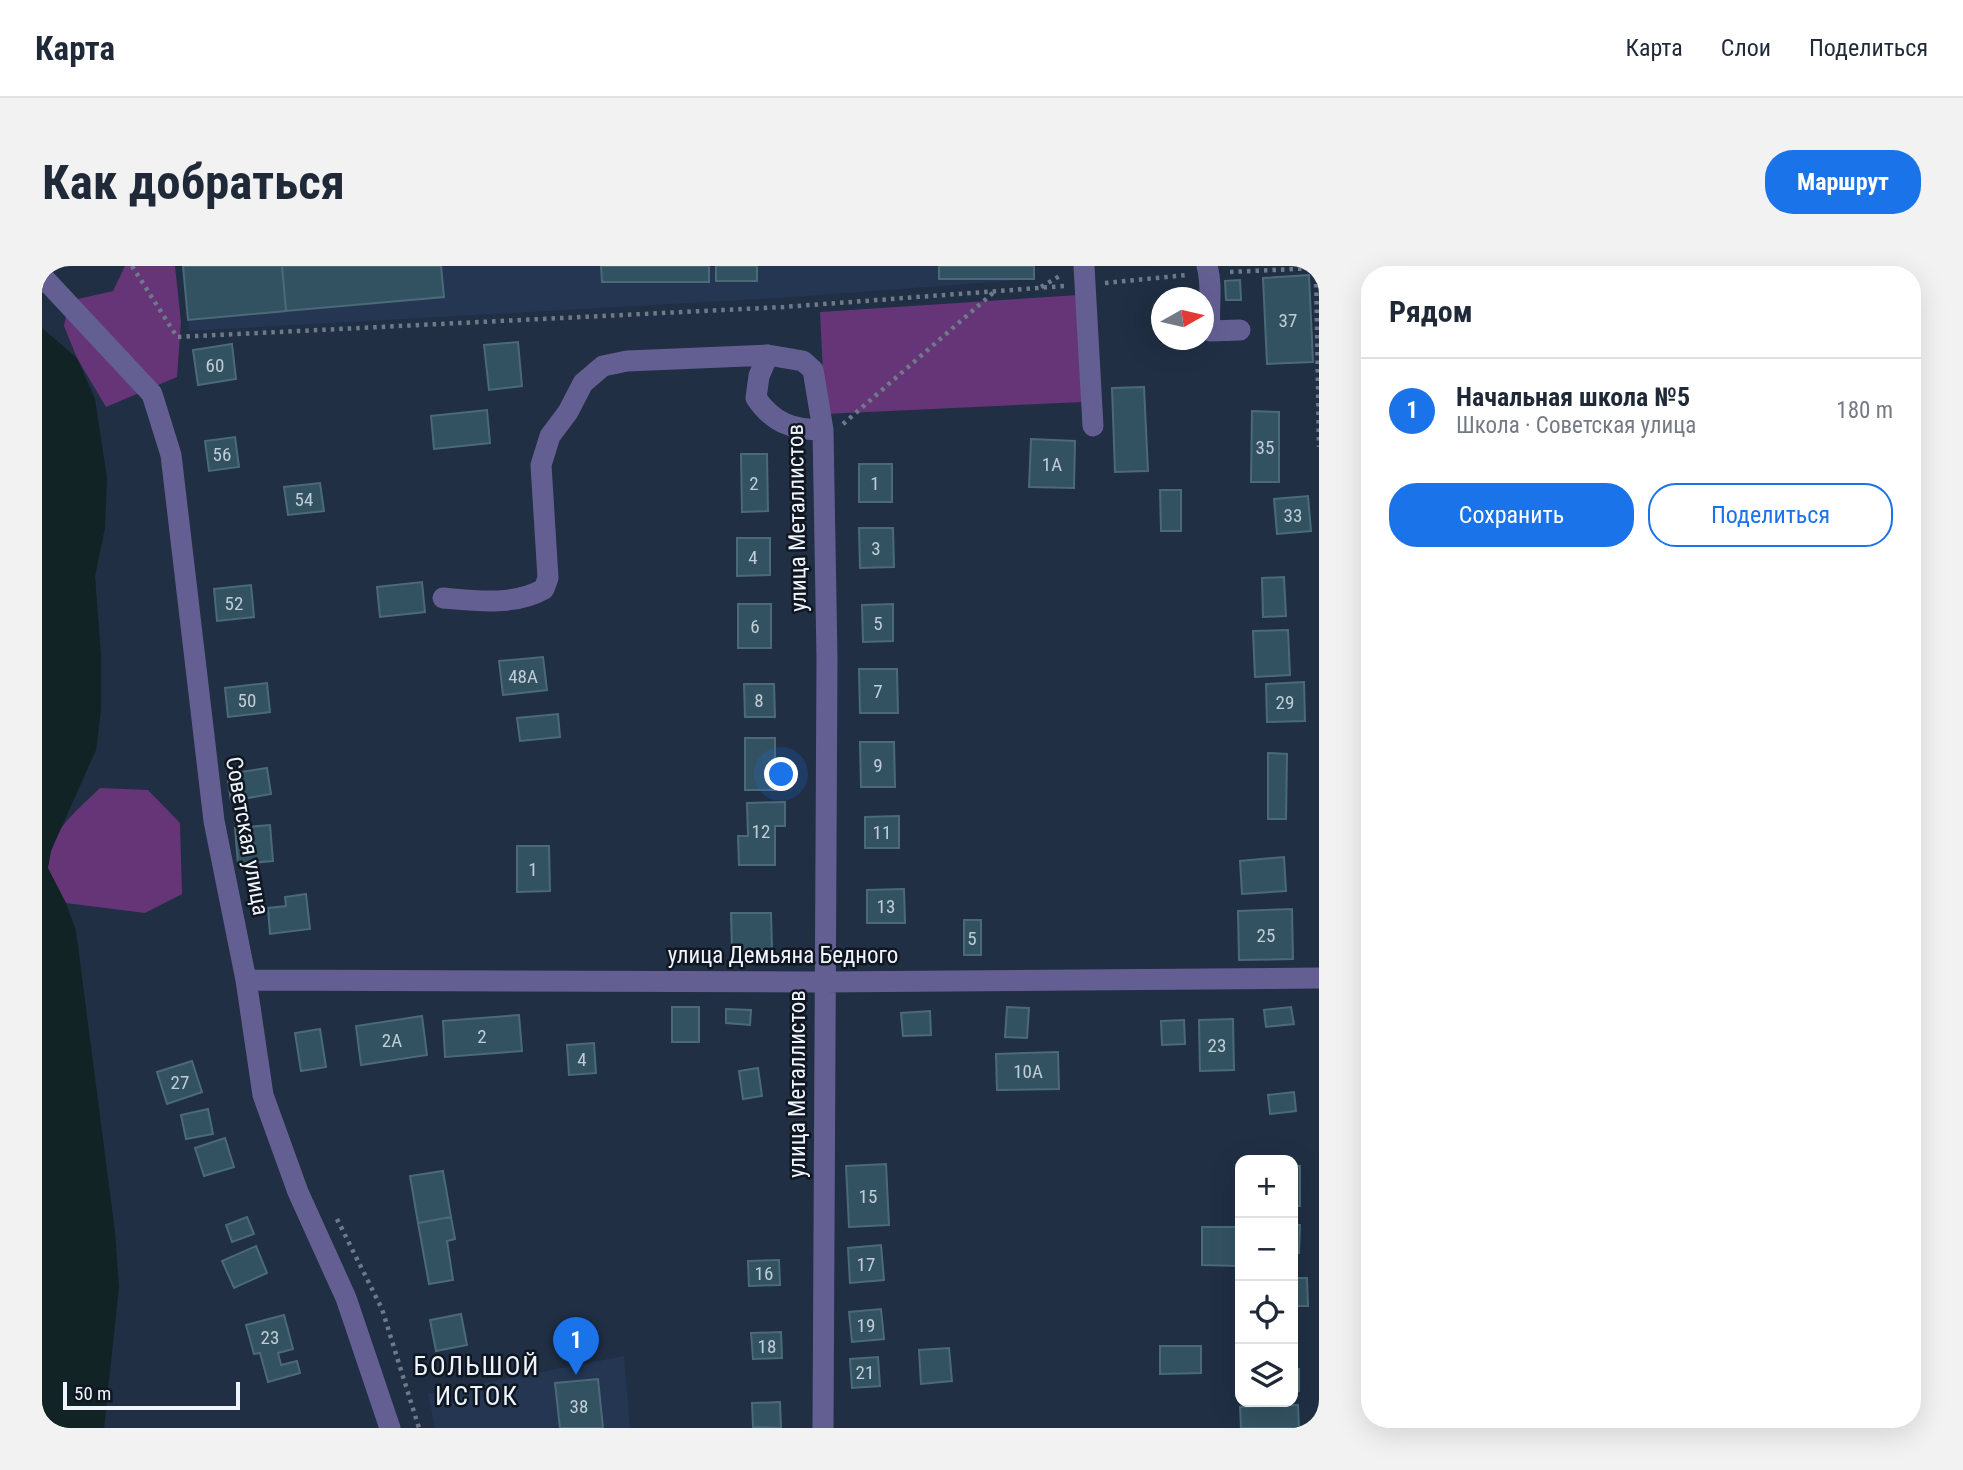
<!DOCTYPE html>
<html lang="ru">
<meta charset="utf-8">
<style>
body{margin:0;font-family:"Roboto Condensed",sans-serif;background:#f2f2f3;color:#1f2937}
.controls{position:absolute;right:21px;bottom:21px;display:grid;overflow:hidden;border-radius:14px;box-shadow:0 7px 28px #0002}
.controls button{width:63px;height:63px;display:grid;place-items:center;padding:0;border:0;border-bottom:2px solid #e0e1e3;background:#fff;color:#1f2937;font:35px sans-serif}
.compass{position:absolute;left:1109px;top:21px;width:63px;height:63px;border-radius:50%;background:#fff;box-shadow:0 7px 28px #0002;rotate:82deg}
.scale{position:absolute;left:21px;bottom:18px;width:177px;box-sizing:border-box;padding-left:7px;border:4px solid #eff5fe;border-top:0;font-size:19px;line-height:24px;white-space:nowrap;color:#eff5fe;-webkit-text-stroke:5px #101721;paint-order:stroke}
.you{position:absolute;left:740px;top:509px;width:24px;height:24px;margin:-18px;border:5px solid #fff;border-radius:50%;background:#1a73e8;box-shadow:0 0 0 10px #1a73e833}
.badge{display:grid;place-items:center;width:46px;height:46px;border-radius:50%;background:#1a73e8;color:#fff;font-size:23px;font-weight:700}
.pin{position:absolute;translate:-50% -58px;filter:drop-shadow(0 2px 4px #0008)}
.pin::after{content:'';position:absolute;top:37px;width:24px;height:21px;background:inherit;clip-path:polygon(0 0,100% 0,50% 100%)}
.list{margin:0;padding:0;list-style:none}
h2{display:flex;justify-content:space-between;align-items:center;height:91px;margin:0;padding:0 28px;font-size:30px}
h2 small{font-size:23px;font-weight:400;color:#747a83}
.list li{display:grid;grid-template-columns:46px 1fr auto;gap:21px;align-items:center;box-sizing:border-box;height:105px;padding:0 28px;border-top:2px solid #e0e1e3}
.list b{display:block;font-size:26px;white-space:nowrap}
.list p{margin:0;font-size:23px;white-space:nowrap;color:#747a83}
.list em{font-size:23px;font-style:normal;color:#747a83}
.actions{display:flex;gap:14px;padding:21px 28px}
.actions a{flex:1;padding:16px 0;border:2px solid #1a73e8;border-radius:28px;text-align:center;font-size:24px;color:#1a73e8}
.actions .main{background:#1a73e8;color:#fff}
.icon{flex:none;width:38px;height:38px;fill:none;stroke:currentColor;stroke-width:2;stroke-linecap:round;stroke-linejoin:round}
.map{position:relative;flex:none;width:1277px;height:1162px;overflow:hidden;border-radius:28px}
header{display:flex;align-items:center;gap:42px;box-sizing:border-box;height:98px;padding:0 35px;background:#fff;border-bottom:2px solid #e0e1e3}
header strong{font-size:33px}
nav{display:flex;gap:38px;margin-inline-start:auto;font-size:24px}
.intro{display:flex;align-items:center;justify-content:space-between;box-sizing:border-box;height:168px;padding:0 42px}
h1{margin:0;font-size:49px}
.button{padding:18px 32px;border-radius:28px;background:#1a73e8;color:#fff;font-size:24px;font-weight:700}
main{display:flex;gap:42px;padding:0 42px}
aside{flex:1;background:#fff;border-radius:28px;box-shadow:0 7px 28px #0002}
.map>svg:first-child{display:block}
</style>
<header>
<strong>Карта</strong>
<nav><a>Карта</a><a>Слои</a><a>Поделиться</a></nav>
</header>
<div class="intro"><h1>Как добраться</h1><a class="button">Маршрут</a></div>
<main>
<div class="map">
<svg width="1277" height="1162" viewBox="0 0 1277 1162">
<rect width="100%" height="100%" fill="#202f44"/>
<path fill="#243652" d="M142 0H992V13L736 32 147 65Z
M582 1090 588 1162H393L386 1128Z"/>
<path fill="#663578" d="M83 0H133L139 56 135 111 64 141 35 92 22 60 27 35 71 25Z
M1036 29 1041 136 783 148 778 46Z
M58 522 106 524 138 557 140 628 103 647 24 637C18 627 8 615 6 603 1 570 38 542 58 522Z"/>
<path fill="#112324" d="M0 62 35 92 53 133 65 212 63 262 53 310 59 389V444L54 484 9 585 6 602 24 637 34 665 73 966 77 1021 62 1162H0Z"/>
<path fill="#335261" stroke="#4a6a79" stroke-width="2" d="M141 0H240L244 45 146 54Z
M240 0H399L402 31 244 45Z
M559 0H667V16H560Z
M674 0H715V15H674Z
M897 0H992V13H897Z
M1267 9 1271 96 1225 98 1221 12Z
M1198 14 1199 34H1184L1183 15Z
M476 76 480 120 447 124 442 79Z
M190 78 194 113 156 119 151 84Z
M1102 121 1106 205 1073 206 1070 122Z
M445 144 448 177 392 183 389 150Z
M1210 145 1237 146V216H1209Z
M193 171 197 201 167 205 163 175Z
M989 173 1033 175 1032 222 987 221Z
M699 188H725L726 245 700 246Z
M817 198H850V236H817Z
M278 217 282 245 246 249 242 221Z
M1118 224H1139V265H1119Z
M1266 230 1269 265 1235 268 1232 233Z
M817 262H851L852 301 818 302Z
M695 272H728V309L695 310Z
M1242 311 1244 350 1221 351 1220 312Z
M380 316 383 346 338 351 335 321Z
M209 319 212 351 175 355 172 323Z
M696 338H729V382H696Z
M851 338V375L821 376 820 339Z
M1246 364 1248 409 1213 411 1211 365Z
M501 391 505 424 461 429 457 395Z
M817 403H855L856 447H818Z
M1262 416 1263 455 1225 456 1224 418Z
M225 417 228 446 186 451 183 422Z
M702 418H732L733 451H703Z
M516 448 518 471 478 475 475 452Z
M703 472H733V524H703Z
M818 476H852L853 521H819Z
M1226 487 1245 488 1244 553H1226Z
M225 502 229 528 189 535 185 508Z
M743 536V560H733V599H697L696 570H706L705 537Z
M857 550V582H823V551Z
M228 559 231 595 196 598 193 562Z
M475 580H507L508 625 475 626Z
M1242 591 1244 625 1200 628 1198 595Z
M862 623 863 657H825V624Z
M264 628 268 663 228 668 226 642 244 640 243 631Z
M1250 643 1251 693 1197 694 1196 645Z
M689 647H729L730 684H690Z
M922 654H939V689H922Z
M630 741H657V776H630Z
M965 741 987 742 985 772 963 771Z
M1249 741 1252 758 1224 761 1222 744Z
M684 743 709 744 708 759 684 757Z
M888 745 889 769 861 770 859 747Z
M477 749 480 785 403 791 401 755Z
M380 750 385 789 319 799 314 760Z
M1191 753 1192 804 1158 805 1157 754Z
M1142 754 1143 778 1120 779 1119 755Z
M278 763 284 801 259 805 253 767Z
M552 777 554 807 527 809 525 779Z
M1016 786 1017 823 955 824 954 788Z
M150 795 160 826 125 838 115 806Z
M716 802 720 830 701 833 697 805Z
M1252 826 1254 845 1228 848 1226 829Z
M166 843 171 868 144 873 139 849Z
M183 872 192 901 162 910 153 882Z
M844 898 847 959 807 961 804 900Z
M1251 900H1258V940H1251Z
M401 905 409 951 376 957 368 910Z
M205 951 212 968 190 976 184 959Z
M409 951 413 973 405 975 411 1014 387 1018 376 957Z
M1251 959H1258L1257 987H1251Z
M1160 961H1197V1000L1160 999Z
M839 979 842 1014 808 1017 806 982Z
M214 980 225 1007 192 1022 180 995Z
M737 994 738 1019 707 1020 706 995Z
M1251 1012H1265L1266 1040H1251Z
M839 1043 842 1073 810 1076 807 1046Z
M419 1048 425 1079 394 1085 388 1054Z
M242 1049 251 1083 236 1087 239 1099 255 1095 258 1107 226 1116 218 1087 212 1088 204 1059Z
M739 1066 740 1092 711 1093 709 1067Z
M1118 1080H1159V1107L1118 1108Z
M907 1082 910 1115 879 1118 877 1084Z
M836 1091 838 1120 810 1122 808 1093Z
M1251 1103H1257V1125H1251Z
M556 1113 561 1162H518L513 1117Z
M738 1136 739 1162 711 1161 710 1137Z
M1256 1139 1257 1162H1199L1198 1141Z"/>
<g fill="none" stroke-linecap="round" stroke-linejoin="round">
<path stroke="#6e7a8a" stroke-width="4.5" stroke-dasharray="3.5 5" stroke-linecap="butt" d="M90 0 135 71 742 41 1023 20
M1274 1 1277 181
M1188 6 1275 2
M1063 17 1145 9
M999 21 1021 8
M801 158 952 26
M295 953 340 1043 377 1162"/>
<path stroke="#645f93" stroke-width="21" d="M1042 0 1051 160
M1165 0C1171 20 1166 43 1168 65L1198 64
M0 10 110 128 129 189 172 555 204 714 221 829 256 926 304 1032 348 1162
M726 89 717 110 714 132C731 157 751 164 781 164
M401 332C434 335 472 340 502 323L506 312 499 199 508 170 526 146 541 117 561 100 585 95 726 89 761 95 771 104 781 164 785 392 781 1162
M204 714 781 716 1277 712"/>
</g>
<g text-anchor="middle" dominant-baseline="central" stroke-width="5" stroke-linejoin="round" paint-order="stroke">
<g font-size="19" fill="#c0ccd7">
<text x="1246" y="54">37</text>
<text x="173" y="99">60</text>
<text x="1223" y="181">35</text>
<text x="180" y="188">56</text>
<text x="1010" y="198">1А</text>
<text x="712" y="217">2</text>
<text x="833" y="217">1</text>
<text x="262" y="233">54</text>
<text x="1251" y="249">33</text>
<text x="834" y="282">3</text>
<text x="711" y="291">4</text>
<text x="192" y="337">52</text>
<text x="836" y="357">5</text>
<text x="713" y="360">6</text>
<text x="481" y="410">48А</text>
<text x="836" y="425">7</text>
<text x="205" y="434">50</text>
<text x="717" y="434">8</text>
<text x="1243" y="436">29</text>
<text x="836" y="499">9</text>
<text x="719" y="565">12</text>
<text x="840" y="566">11</text>
<text x="491" y="603">1</text>
<text x="844" y="640">13</text>
<text x="1224" y="669">25</text>
<text x="930" y="672">5</text>
<text x="440" y="770">2</text>
<text x="350" y="774">2А</text>
<text x="1175" y="779">23</text>
<text x="540" y="793">4</text>
<text x="986" y="805">10А</text>
<text x="138" y="816">27</text>
<text x="826" y="930">15</text>
<text x="824" y="998">17</text>
<text x="722" y="1007">16</text>
<text x="824" y="1059">19</text>
<text x="228" y="1071">23</text>
<text x="725" y="1080">18</text>
<text x="823" y="1106">21</text>
<text x="537" y="1140">38</text>
</g>
<g font-size="23" fill="#eff5fe" stroke="#101721">
<text transform="translate(755 252) rotate(-91)">улица Металлистов</text>
<text transform="translate(205 570) rotate(80)">Советская улица</text>
<text x="741" y="689">улица Демьяна Бедного</text>
<text transform="translate(755 818) rotate(-90)">улица Металлистов</text>
</g>
<g font-size="26" letter-spacing="2" fill="#eff5fe" stroke="#101721">
<text x="435" y="1100">БОЛЬШОЙ<tspan x="435" dy="30">ИСТОК</tspan></text>
</g>
</g>
</svg>
<div class="controls">
<button>+</button>
<button>−</button>
<button><svg class="icon" aria-label="locate" viewBox="0 0 24 24"><circle cx="12" cy="12" r="6"/><path d="M12 2v4M12 18v4M2 12h4M18 12h4"/></svg></button>
<button><svg class="icon" aria-label="layers" viewBox="0 0 24 24"><path d="M12 4l9 5-9 5-9-5zM3 14l9 5 9-5"/></svg></button>
</div>
<svg class="compass" viewBox="-18 -18 36 36"><path d="M0-13l5 13h-10z" fill="#e53935"/><path d="M0 13l5-13h-10z" fill="#747a83"/></svg>
<div class="scale">50 m</div>
<div class="you"></div>
<div class="pin badge" style="left:534px;top:1109px">1</div>
</div>
<aside>
<h2>Рядом<small></small></h2>
<ul class="list">
<li><span class="badge">1</span><div><b>Начальная школа №5</b><p>Школа · Советская улица</p></div><em>180 m</em></li>
</ul>
<div class="actions"><a class="main">Сохранить</a><a>Поделиться</a></div>
</aside>
</main>
